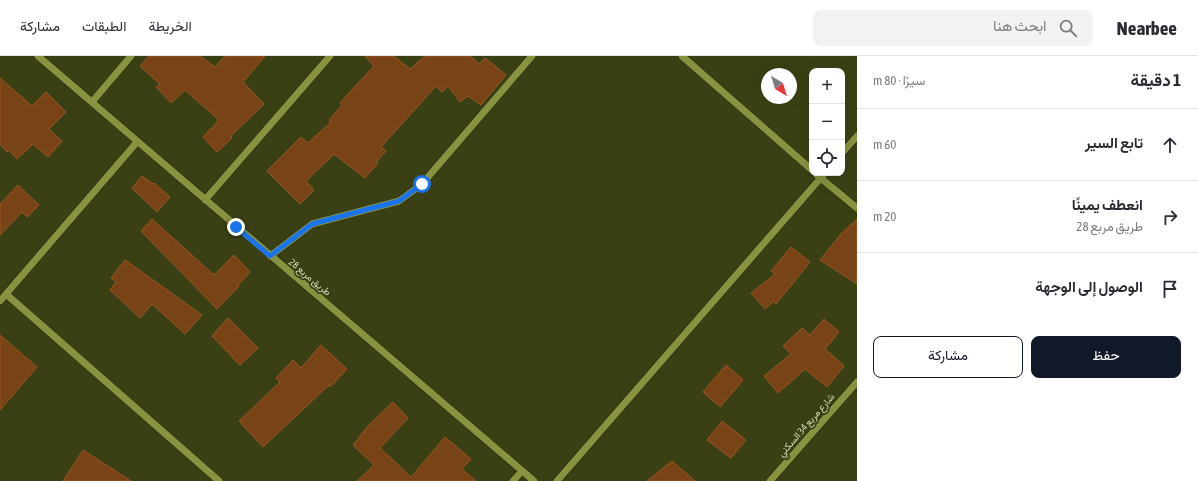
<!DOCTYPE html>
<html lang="ar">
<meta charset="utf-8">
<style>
body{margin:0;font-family:"Asap Condensed",Vazirmatn,sans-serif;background:#f2f2f3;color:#2b2b33;direction:rtl}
.controls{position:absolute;right:12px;top:12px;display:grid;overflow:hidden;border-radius:8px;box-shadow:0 4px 16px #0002}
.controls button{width:36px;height:36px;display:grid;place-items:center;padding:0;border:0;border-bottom:1px solid #e1e1e2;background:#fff;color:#2b2b33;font:20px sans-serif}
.compass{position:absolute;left:761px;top:12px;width:36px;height:36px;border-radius:50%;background:#fff;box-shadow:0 4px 16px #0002;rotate:142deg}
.stop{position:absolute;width:12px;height:12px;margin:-9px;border:3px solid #1a73e8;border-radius:50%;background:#fff}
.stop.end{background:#1a73e8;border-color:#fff;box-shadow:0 1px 4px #0008}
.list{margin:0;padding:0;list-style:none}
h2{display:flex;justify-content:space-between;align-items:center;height:52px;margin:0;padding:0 16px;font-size:17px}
h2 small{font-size:13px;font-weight:400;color:#7c7c81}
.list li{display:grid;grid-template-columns:26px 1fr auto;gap:12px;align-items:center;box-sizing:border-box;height:72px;padding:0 16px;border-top:1px solid #e1e1e2}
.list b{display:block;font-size:15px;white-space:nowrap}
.list p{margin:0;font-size:13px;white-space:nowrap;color:#7c7c81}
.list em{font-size:13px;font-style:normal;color:#7c7c81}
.actions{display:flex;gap:8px;padding:12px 16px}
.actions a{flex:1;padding:9px 0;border:1px solid #111827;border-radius:8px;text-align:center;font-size:14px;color:#111827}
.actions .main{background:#111827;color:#fff}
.icon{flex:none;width:22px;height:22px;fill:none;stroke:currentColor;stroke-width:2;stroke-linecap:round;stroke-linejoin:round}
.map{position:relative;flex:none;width:857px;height:425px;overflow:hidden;direction:ltr}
header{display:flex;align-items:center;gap:24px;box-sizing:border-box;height:56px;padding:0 20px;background:#fff;border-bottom:1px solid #e1e1e2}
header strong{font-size:19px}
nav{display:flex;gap:22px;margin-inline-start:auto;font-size:14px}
.search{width:280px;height:36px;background:#f2f2f3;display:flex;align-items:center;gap:10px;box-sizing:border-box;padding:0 14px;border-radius:8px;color:#7c7c81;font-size:15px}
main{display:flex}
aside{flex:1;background:#fff}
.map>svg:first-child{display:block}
</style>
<header>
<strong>Nearbee</strong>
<div class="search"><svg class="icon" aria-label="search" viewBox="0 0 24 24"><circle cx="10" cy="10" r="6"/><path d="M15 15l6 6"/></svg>ابحث هنا</div>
<nav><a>الخريطة</a><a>الطبقات</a><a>مشاركة</a></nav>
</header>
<main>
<aside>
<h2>1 دقيقة<small>سيرًا · 80 m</small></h2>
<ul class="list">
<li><svg class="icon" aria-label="ahead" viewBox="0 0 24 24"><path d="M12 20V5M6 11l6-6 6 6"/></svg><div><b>تابع السير</b></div><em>60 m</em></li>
<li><svg class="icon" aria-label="right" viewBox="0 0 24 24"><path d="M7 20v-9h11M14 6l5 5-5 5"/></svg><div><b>انعطف يمينًا</b><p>طريق مربع 28</p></div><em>20 m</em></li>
<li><svg class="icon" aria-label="arrive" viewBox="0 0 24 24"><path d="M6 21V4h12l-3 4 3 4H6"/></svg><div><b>الوصول إلى الوجهة</b></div></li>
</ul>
<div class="actions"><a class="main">حفظ</a><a>مشاركة</a></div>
</aside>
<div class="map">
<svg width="857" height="425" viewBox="0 0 857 425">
<rect width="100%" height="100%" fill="#3b4014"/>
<path fill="#794318" stroke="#985724" d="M149 0H200L215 11 225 0H265L243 26 264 48 231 80 232 82 217 96 203 81 219 64 185 34 171 47 156 31 160 28 140 10Z
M365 0H394L410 13 425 0H471L479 8 485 2 506 19 481 49 468 40 460 46 448 30 442 36 436 30 381 91 386 95 377 105 378 107 365 122 334 98 306 125 314 134 300 148 267 115 301 81 308 87 331 66 329 64 342 49 340 47 374 10Z
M0 22 32 50 46 36 66 56 49 73 62 85 48 101 33 88 17 103 9 94 7 96 0 88Z
M142 120 153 128 154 127 170 141 157 156 132 132Z
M18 129 39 149 27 161 22 156 0 179V148Z
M152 163 214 219 234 199 250 216 238 229 239 230 217 253 141 175Z
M857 163V228L820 204 841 178Z
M791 191 810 206 776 248 774 245 765 253 751 237 775 218 771 215Z
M125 204 202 259 185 278 152 248 140 262 110 234 116 226 111 222Z
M228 262 258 292 240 309 212 280Z
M824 263 839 276 825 293 844 310 827 331 805 313 778 337 764 320 791 298 783 290 802 272 810 279Z
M0 279 37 311 0 354Z
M321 289 347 313 330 331 329 329 263 391 239 365 280 326 276 322 293 304 301 312Z
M726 309 743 324 720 351 703 336Z
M393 346 408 362 380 392 411 421 445 381 471 403 462 413 476 425H357L374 409 353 389 368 370Z
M722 365 746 384 731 402 707 384Z
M83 394 131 425H63Z
M672 405 695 425H647Z"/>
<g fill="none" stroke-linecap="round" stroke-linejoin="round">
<g stroke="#22250b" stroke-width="8">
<path id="minor" d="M38 0 534 425
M682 0 812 114
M92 46 131 0
M842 97 857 80
M817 119 857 152
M205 144 330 0
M270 200 312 168 399 145 422 128 532 0
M6 238 219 425
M0 245 137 86
M513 425 522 415
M557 425 825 117
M770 425 857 326"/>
</g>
<use href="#minor" stroke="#889240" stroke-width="7"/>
</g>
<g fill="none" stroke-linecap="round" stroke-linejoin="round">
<path stroke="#1a73e8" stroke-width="5" d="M236 171 270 200 312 168 399 145 422 128"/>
</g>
<g text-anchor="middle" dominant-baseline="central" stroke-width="3.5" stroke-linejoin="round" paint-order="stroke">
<g font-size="10" fill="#d4dab2" stroke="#3b4014">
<text transform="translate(310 221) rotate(40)">طريق مربع 28</text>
<text transform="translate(806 369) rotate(-49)">شارع مربع 34 السكني</text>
</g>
</g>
</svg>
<div class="controls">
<button>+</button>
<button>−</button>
<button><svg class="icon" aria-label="locate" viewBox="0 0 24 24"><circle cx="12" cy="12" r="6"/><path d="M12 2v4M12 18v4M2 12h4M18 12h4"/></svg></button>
</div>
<svg class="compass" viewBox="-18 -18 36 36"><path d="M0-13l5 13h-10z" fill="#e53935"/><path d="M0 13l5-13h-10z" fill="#7c7c81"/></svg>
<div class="stop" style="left:422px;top:128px"></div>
<div class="stop end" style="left:236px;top:171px"></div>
</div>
</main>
